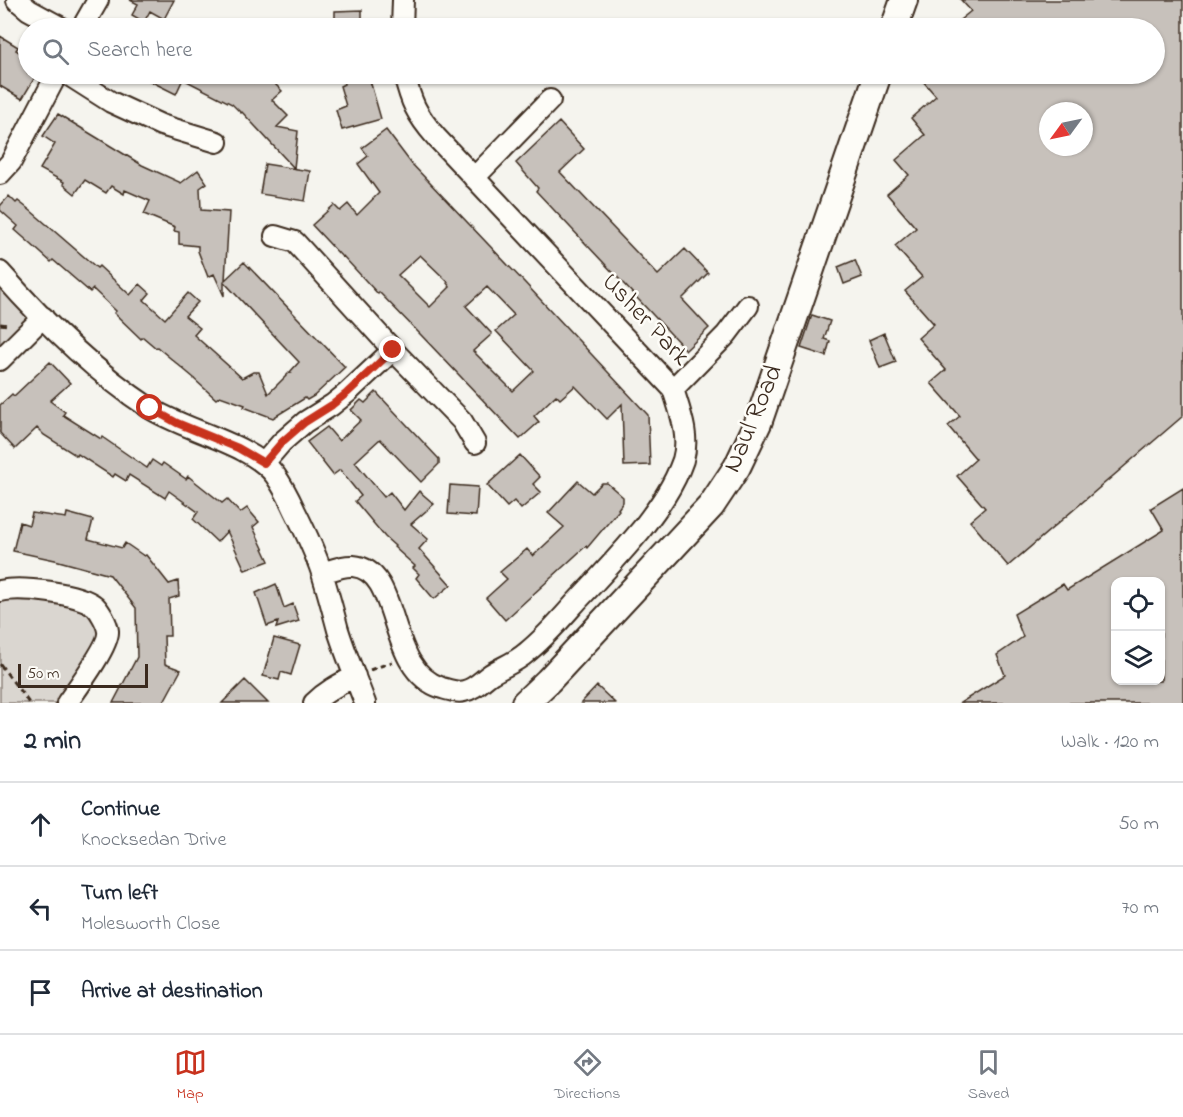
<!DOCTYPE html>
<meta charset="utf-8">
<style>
body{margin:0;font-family:"Indie Flower",sans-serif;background:#f2f2f3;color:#1f2937}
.controls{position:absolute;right:18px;bottom:18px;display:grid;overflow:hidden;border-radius:12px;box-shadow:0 2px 4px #0004}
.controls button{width:54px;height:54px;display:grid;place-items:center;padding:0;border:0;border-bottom:2px solid #e0e1e3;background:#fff;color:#1f2937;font:30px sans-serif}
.compass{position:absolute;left:1039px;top:102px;width:54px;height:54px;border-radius:50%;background:#fff;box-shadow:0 2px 4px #0004;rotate:237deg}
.scale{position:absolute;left:18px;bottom:15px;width:130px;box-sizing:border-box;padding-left:6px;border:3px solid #3b2a1e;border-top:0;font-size:16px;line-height:21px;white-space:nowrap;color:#3b2a1e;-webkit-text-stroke:4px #fdfcf7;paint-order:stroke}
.stop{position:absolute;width:18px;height:18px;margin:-14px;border:4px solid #c8321e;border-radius:50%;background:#fff}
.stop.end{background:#c8321e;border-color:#fff;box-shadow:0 2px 6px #0008}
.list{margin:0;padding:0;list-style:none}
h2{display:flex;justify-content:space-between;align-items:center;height:78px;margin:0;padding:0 24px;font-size:26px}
h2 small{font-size:20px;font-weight:400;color:#747a83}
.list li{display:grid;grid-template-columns:39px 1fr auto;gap:18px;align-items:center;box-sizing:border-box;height:84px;padding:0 24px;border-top:2px solid #e0e1e3}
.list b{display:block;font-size:22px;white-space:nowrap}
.list p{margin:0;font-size:20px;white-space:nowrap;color:#747a83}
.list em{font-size:20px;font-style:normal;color:#747a83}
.icon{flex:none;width:33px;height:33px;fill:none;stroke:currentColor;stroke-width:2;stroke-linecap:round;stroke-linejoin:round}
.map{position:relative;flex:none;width:1183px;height:703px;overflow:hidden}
.search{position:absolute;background:#fff;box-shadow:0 2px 4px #0004;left:18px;right:18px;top:18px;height:66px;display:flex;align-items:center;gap:15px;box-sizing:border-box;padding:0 21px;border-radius:33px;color:#747a83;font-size:22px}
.sheet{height:330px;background:#fff}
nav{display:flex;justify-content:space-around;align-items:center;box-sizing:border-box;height:84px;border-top:2px solid #e0e1e3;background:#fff;font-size:16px;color:#747a83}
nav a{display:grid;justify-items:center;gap:3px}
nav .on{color:#c8321e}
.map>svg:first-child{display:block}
</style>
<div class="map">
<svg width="1183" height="703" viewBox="0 0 1183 703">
<rect width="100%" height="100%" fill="#f5f4ee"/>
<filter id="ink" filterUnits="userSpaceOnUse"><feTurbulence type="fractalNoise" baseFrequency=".0167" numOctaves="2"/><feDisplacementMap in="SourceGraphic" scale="12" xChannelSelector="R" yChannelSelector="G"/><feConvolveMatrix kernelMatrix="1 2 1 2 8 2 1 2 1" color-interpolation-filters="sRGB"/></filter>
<g filter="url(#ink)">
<path fill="#dad6d0" stroke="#8a8077" stroke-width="1.5" d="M0 283 28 316 27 324 0 352Z
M17 596 60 602 89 613 96 622 99 631 96 645 58 703H0V599Z"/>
<path fill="#c7c1bb" stroke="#3b2a1e" stroke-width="1.5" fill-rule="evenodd" d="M130 0H174L164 19 150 11 144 22 132 15 138 4Z
M961 0H1183V416L1008 566 970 521 985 508 957 476 976 459 948 426 960 416 931 383 946 370 918 338 934 324 905 291 922 277 895 246 916 228 887 194 909 175 896 160 925 135 911 118 936 96 922 80 930 74H1155V28H950L971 11ZM1048 111H1084V147H1048Z
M362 10V28H335V11Z
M0 36 18 47 16 50 28 58V74H37L22 99 0 86Z
M136 74H235L245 79 246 77 255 83 265 74 282 91 272 100 288 116 277 127 298 131 294 168 242 112 241 113 232 104 183 79 176 94Z
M342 74H358L359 80 369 77 381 119 342 130 336 110 346 106 340 86 344 84Z
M58 114 142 165 181 183 198 170 207 183 200 188 201 210 229 212 225 280 244 262 345 367 314 396 307 400 305 398 273 418 244 407 245 405 220 396 216 399 194 379V378L157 347 156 348 143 337 141 339 114 313 116 311 93 289 90 292 53 260 51 262 31 244 15 230 18 226 0 210V206L9 196 16 203 18 201 31 211 97 268 99 266 130 295 140 284 150 293 144 300 165 319 188 293 198 302 185 316 200 328 194 335 242 378 253 372H259L268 394 289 373H291L290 372 299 362 224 282V296L214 274 208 277 198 251V246L179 244V232L174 231 175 227 144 214 150 201 125 190 124 194 111 186 106 193 85 180 75 194 63 184 64 182 40 169 55 144 43 136Z
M559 122 584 149 560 172 658 275 685 249 708 273 682 299 709 328 686 350 536 191 538 188 516 163Z
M386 130 411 163 525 283 648 415 650 465 624 466 622 404 607 419 575 386 560 399 556 395 534 416 539 422 520 439 421 335 379 292 378 294 343 256 342 257 312 225 334 205 340 211 348 204 357 215 379 193 358 164 368 156 362 148ZM420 255 448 282 447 283 450 287 430 307 398 275ZM487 287 514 315 496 331 534 371 513 391 473 351 492 334 466 306Z
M265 164 310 171 305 201 260 194Z
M855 260 862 277 844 284 838 267Z
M812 315 830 321 824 339 830 341 826 356 801 348Z
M884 333 896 362 880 368 869 340Z
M50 362 70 383 50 401 65 412 63 415 101 439 102 437 147 468 152 460 161 466 163 463 186 479 188 476 222 503 227 499 240 513 247 508 259 522 253 527 269 561 245 570 227 531 217 542 193 519 198 512 169 491 165 498 129 475 126 481 115 474 113 477 78 454 77 456 44 435 37 428 15 449 0 433V405L12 394 14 396Z
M376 392 439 459V464L421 482 380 439 355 462 384 497 390 492 404 510 419 491 434 504 411 524 428 539 419 549 451 585 434 599 416 578 419 574 413 568 415 566 394 547 395 546 385 537 355 501 361 496 340 470 333 475 307 442 327 427 339 441 361 420 351 410 361 400 365 403Z
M520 455 540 477 533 484 541 492 521 509 514 501 507 507 487 485Z
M578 481 592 493 602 483H607L623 497V502L618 509 619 510 587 548 586 546 505 620 486 598 507 579 500 572 527 549 533 556 564 527 548 513Z
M450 485 478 487 476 516 448 514Z
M1183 488V703H960L1005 675 997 655 1023 637 1014 614 1063 584 1067 590 1164 530 1151 508ZM1116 582H1161V681H1116Z
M32 513 66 518 67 513 93 520 88 539 122 548 125 543 144 556 146 555 169 584 178 581 179 596 169 599 170 636H164L165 664 181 670 163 703H113L137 657 136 608 110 575 55 560 13 551 20 522 29 525Z
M276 584 284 608 293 604 299 621 276 628 278 622 267 626 256 593Z
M274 638 300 645 291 675 281 672 279 680 263 676Z
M245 680 268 703H222Z
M597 686 615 703H581Z"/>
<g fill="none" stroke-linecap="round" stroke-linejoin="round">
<g stroke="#3b2a1e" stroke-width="24">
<path id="minor" d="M17 0 29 10 62 28
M82 28 98 0
M402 28 403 0
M67 74 111 102 161 125 217 142
M0 174 11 162 57 74
M474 178 550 100
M275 236 295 242 393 350 462 421 475 443
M0 272C44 322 92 370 148 407 182 430 251 443 275 475 283 486 289 498 295 511 305 531 315 552 322 573 328 592 333 611 338 630 346 655 356 679 365 703
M0 360 43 317
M673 389 726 335 748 306
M264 463 282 442 305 422 332 405 347 393 393 350
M322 573C332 570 343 565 353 566 403 570 384 670 442 688 449 690 458 693 464 691 475 689 482 680 491 674 502 667 516 662 526 653 545 638 561 619 577 601 599 578 620 555 641 530 658 508 674 486 683 460 690 436 680 412 673 389L436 137C416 114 411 102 404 74
M0 591C21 586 78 593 95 606 100 611 107 623 108 631 110 644 76 690 67 703
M314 703C326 691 340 684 355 676"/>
</g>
<g stroke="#3b2a1e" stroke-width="30">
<path id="major" d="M894 28 904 0
M525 703 548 681 711 506 737 467 758 423 878 74"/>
</g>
<path stroke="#3b2a1e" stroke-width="3" stroke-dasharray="6 4.5" stroke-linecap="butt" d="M0 324 9 325
M0 664 29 703
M370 670 392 662"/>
<use href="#minor" stroke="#fdfcf7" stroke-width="20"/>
<use href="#major" stroke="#fdfcf7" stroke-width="26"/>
</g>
</g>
<g fill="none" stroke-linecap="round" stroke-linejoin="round" filter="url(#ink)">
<path stroke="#c8321e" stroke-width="8" d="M150 408 177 423 238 448 264 463 282 442 305 422 332 405 347 393 393 350"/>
</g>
<g text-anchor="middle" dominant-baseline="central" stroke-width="5" stroke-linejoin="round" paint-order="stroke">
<g font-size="26" fill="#3b2a1e" stroke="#fdfcf7">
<text transform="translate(645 320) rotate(47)">Usher Park</text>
<text transform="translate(754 419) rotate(-67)">Naul Road</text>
</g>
</g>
</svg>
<div class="controls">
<button><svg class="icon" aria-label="locate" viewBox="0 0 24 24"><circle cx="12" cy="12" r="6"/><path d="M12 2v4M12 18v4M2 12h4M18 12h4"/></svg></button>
<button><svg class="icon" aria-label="layers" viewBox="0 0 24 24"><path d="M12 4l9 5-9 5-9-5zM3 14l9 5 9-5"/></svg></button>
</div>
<svg class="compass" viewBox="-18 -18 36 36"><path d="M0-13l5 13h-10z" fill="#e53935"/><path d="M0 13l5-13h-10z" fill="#747a83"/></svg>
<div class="scale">50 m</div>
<div class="stop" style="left:150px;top:408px"></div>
<div class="stop end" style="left:393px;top:350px"></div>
<div class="search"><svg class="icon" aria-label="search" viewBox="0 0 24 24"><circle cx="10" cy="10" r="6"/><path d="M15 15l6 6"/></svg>Search here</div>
</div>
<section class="sheet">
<h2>2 min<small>Walk · 120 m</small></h2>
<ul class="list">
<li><svg class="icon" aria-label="ahead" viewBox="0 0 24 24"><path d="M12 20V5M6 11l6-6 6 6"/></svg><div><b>Continue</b><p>Knocksedan Drive</p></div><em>50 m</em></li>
<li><svg class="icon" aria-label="left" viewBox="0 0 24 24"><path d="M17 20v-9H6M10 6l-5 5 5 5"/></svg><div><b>Turn left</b><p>Molesworth Close</p></div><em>70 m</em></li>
<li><svg class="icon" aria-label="arrive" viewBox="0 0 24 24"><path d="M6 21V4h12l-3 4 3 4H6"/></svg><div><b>Arrive at destination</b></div></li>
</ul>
</section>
<nav>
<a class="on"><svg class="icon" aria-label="map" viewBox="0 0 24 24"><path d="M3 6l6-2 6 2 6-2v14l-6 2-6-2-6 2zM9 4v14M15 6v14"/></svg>Map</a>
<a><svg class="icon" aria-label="directions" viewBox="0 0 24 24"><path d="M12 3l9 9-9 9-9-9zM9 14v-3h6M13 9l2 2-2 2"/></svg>Directions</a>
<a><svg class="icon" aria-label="saved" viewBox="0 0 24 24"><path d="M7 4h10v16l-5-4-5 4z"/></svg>Saved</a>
</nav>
